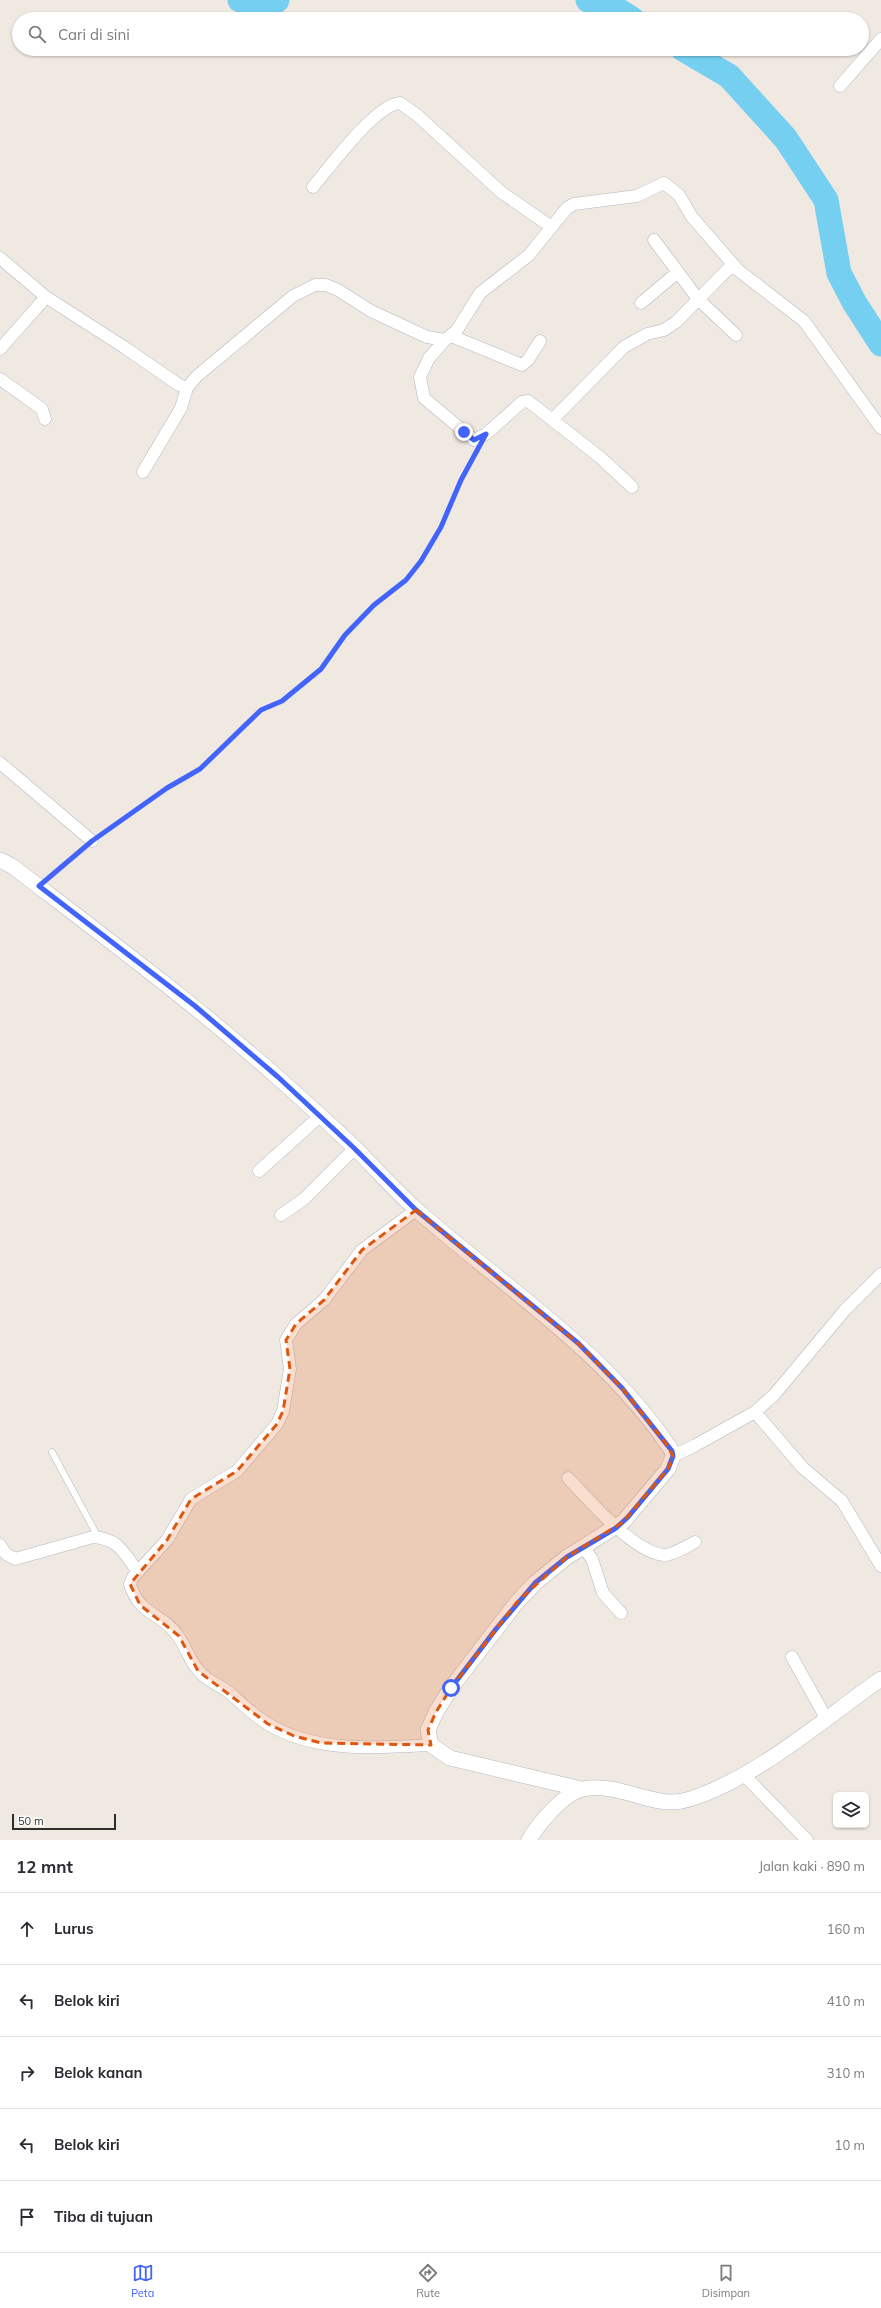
<!DOCTYPE html>
<html lang="id">
<meta charset="utf-8">
<style>
body{margin:0;font-family:Mulish,sans-serif;background:#f2f2f3;color:#2b2b33}
.controls{position:absolute;right:12px;bottom:12px;display:grid;overflow:hidden;border-radius:6px;box-shadow:0 1px 3px #0004}
.controls button{width:36px;height:36px;display:grid;place-items:center;padding:0;border:0;border-bottom:1px solid #e1e1e2;background:#fff;color:#2b2b33;font:20px sans-serif}
.scale{position:absolute;left:12px;bottom:10px;width:104px;box-sizing:border-box;padding-left:4px;border:2px solid #2e2e2e;border-top:0;font-size:11px;line-height:14px;white-space:nowrap;color:#2e2e2e;-webkit-text-stroke:3px #fff;paint-order:stroke}
.stop{position:absolute;width:12px;height:12px;margin:-9px;border:3px solid #4264fb;border-radius:50%;background:#fff}
.stop.end{background:#4264fb;border-color:#fff;box-shadow:0 1px 4px #0008}
.list{margin:0;padding:0;list-style:none}
h2{display:flex;justify-content:space-between;align-items:center;height:52px;margin:0;padding:0 16px;font-size:17px}
h2 small{font-size:13px;font-weight:400;color:#7c7c81}
.list li{display:grid;grid-template-columns:26px 1fr auto;gap:12px;align-items:center;box-sizing:border-box;height:72px;padding:0 16px;border-top:1px solid #e1e1e2}
.list b{display:block;font-size:15px;white-space:nowrap}
.list em{font-size:13px;font-style:normal;color:#7c7c81}
.icon{flex:none;width:22px;height:22px;fill:none;stroke:currentColor;stroke-width:2;stroke-linecap:round;stroke-linejoin:round}
.map{position:relative;flex:none;width:881px;height:1840px;overflow:hidden}
.search{position:absolute;background:#fff;box-shadow:0 1px 3px #0004;left:12px;right:12px;top:12px;height:44px;display:flex;align-items:center;gap:10px;box-sizing:border-box;padding:0 14px;border-radius:22px;color:#7c7c81;font-size:15px}
.sheet{height:412px;background:#fff}
nav{display:flex;justify-content:space-around;align-items:center;box-sizing:border-box;height:56px;border-top:1px solid #e1e1e2;background:#fff;font-size:11px;color:#7c7c81}
nav a{display:grid;justify-items:center;gap:2px}
nav .on{color:#4264fb}
.map>svg:first-child{display:block}
</style>
<div class="map">
<svg width="881" height="1840" viewBox="0 0 881 1840">
<rect width="100%" height="100%" fill="#efe9e1"/>
<g fill="none" stroke-linecap="round" stroke-linejoin="round">
<path stroke="#75cff0" stroke-width="25" d="M240 0 267 9 277 0
M588 0 621 12 632 19
M683 49 729 76 786 139 826 200 839 273 854 302 881 344"/>
<g stroke="#b4b7c1" stroke-width="7">
<path id="service" d="M52 1452 98 1537"/>
</g>
<g stroke="#b4b7c1" stroke-width="13">
<path id="minor" d="M840 86 881 39
M313 187C330 167 375 105 400 103L417 115 501 192 550 226
M654 240 698 299 736 335
M0 258 46 297
M641 303 678 272
M451 336 522 365 528 360 540 341
M445 340 429 358 420 377 424 398 474 440 486 434 522 402 528 401 601 458 632 487
M0 349 46 297 124 347 179 385 187 388 197 376 293 296 315 285H326L338 290 371 311 427 337 445 340 457 330 480 293 529 255 567 208 574 204 637 196 664 183 679 195 692 217 738 270 804 321 881 428
M0 379 42 409 45 419
M553 419 624 347 647 334 664 330 676 322 733 264
M143 472 181 408 187 388
M0 763 92 841
M259 1171 320 1116
M416 1210 362 1250 324 1300 296 1324 286 1340 290 1369 283 1411 277 1424 237 1471 191 1499 167 1540 133 1577 130 1584C139 1616 163 1613 178 1636 186 1647 189 1660 198 1670 206 1681 220 1685 230 1693 242 1704 253 1715 268 1724 315 1753 378 1748 431 1745
M281 1215 304 1199 355 1148
M755 1412 803 1468 842 1501 881 1566
M673 1456 694 1446 755 1412 774 1395 845 1310 881 1274
M568 1478C588 1499 634 1553 664 1555 673 1555 687 1546 695 1542
M0 1545 6 1554 15 1559 93 1537C119 1539 123 1552 138 1572
M583 1547 592 1559 603 1593 621 1613
M792 1657 826 1718
M744 1775 807 1840"/>
</g>
<g stroke="#b4b7c1" stroke-width="16">
<path id="tertiary" d="M0 860 12 866C102 935 192 1002 276 1076 303 1100 330 1124 355 1148 376 1169 396 1192 418 1211 505 1288 607 1352 672 1451L673 1456 668 1469 623 1522 567 1557 535 1583 517 1602 451 1688 436 1712 428 1730 431 1745 450 1758 581 1789
M529 1840C538 1824 564 1793 583 1789 601 1785 622 1791 639 1796 657 1801 672 1805 690 1799 757 1778 823 1719 881 1679"/>
</g>
<path stroke="#c9c9c9" stroke-width="2.5" stroke-dasharray="3 2" stroke-linecap="butt" d="M101 835 167 789 200 769 261 710 282 701 321 669 345 635 374 605 406 580 421 561 441 527 461 480 476 452
M48 878 83 849"/>
<use href="#service" stroke="#fff" stroke-width="6"/>
<use href="#minor" stroke="#fff" stroke-width="12"/>
<use href="#tertiary" stroke="#fff" stroke-width="15"/>
</g>
<g fill="none" stroke-linecap="round" stroke-linejoin="round">
<path stroke="#4264fb" stroke-width="5" d="M451 1688 496 1629 535 1583 567 1557 616 1528 628 1517 668 1469 673 1456 672 1451 622 1388 578 1343 416 1210 354 1148 278 1077 195 1006 39 886 92 841 167 788 200 769 261 710 282 701 321 669 345 635 374 605 406 580 421 561 441 527 461 480 486 434 474 440 464 432"/>
</g>
<path fill="#df570e" fill-opacity="0.2" stroke="#df570e" stroke-width="3" stroke-dasharray="8 5" stroke-linejoin="round" d="M416 1210 578 1343 622 1388 668 1446 673 1456 668 1469 623 1522 567 1557 517 1602 451 1688 436 1712 428 1730 431 1745 321 1743 294 1736 268 1724 198 1671 179 1636 140 1605 130 1584 167 1540 191 1499 237 1471 277 1424 283 1411 290 1369 286 1340 296 1324 324 1300 362 1250Z"/>
</svg>
<div class="controls">
<button><svg class="icon" aria-label="layers" viewBox="0 0 24 24"><path d="M12 4l9 5-9 5-9-5zM3 14l9 5 9-5"/></svg></button>
</div>
<div class="scale">50 m</div>
<div class="stop" style="left:451px;top:1688px"></div>
<div class="stop end" style="left:464px;top:432px"></div>
<div class="search"><svg class="icon" aria-label="search" viewBox="0 0 24 24"><circle cx="10" cy="10" r="6"/><path d="M15 15l6 6"/></svg>Cari di sini</div>
</div>
<section class="sheet">
<h2>12 mnt<small>Jalan kaki · 890 m</small></h2>
<ul class="list">
<li><svg class="icon" aria-label="ahead" viewBox="0 0 24 24"><path d="M12 20V5M6 11l6-6 6 6"/></svg><div><b>Lurus</b></div><em>160 m</em></li>
<li><svg class="icon" aria-label="left" viewBox="0 0 24 24"><path d="M17 20v-9H6M10 6l-5 5 5 5"/></svg><div><b>Belok kiri</b></div><em>410 m</em></li>
<li><svg class="icon" aria-label="right" viewBox="0 0 24 24"><path d="M7 20v-9h11M14 6l5 5-5 5"/></svg><div><b>Belok kanan</b></div><em>310 m</em></li>
<li><svg class="icon" aria-label="left" viewBox="0 0 24 24"><path d="M17 20v-9H6M10 6l-5 5 5 5"/></svg><div><b>Belok kiri</b></div><em>10 m</em></li>
<li><svg class="icon" aria-label="arrive" viewBox="0 0 24 24"><path d="M6 21V4h12l-3 4 3 4H6"/></svg><div><b>Tiba di tujuan</b></div></li>
</ul>
</section>
<nav>
<a class="on"><svg class="icon" aria-label="map" viewBox="0 0 24 24"><path d="M3 6l6-2 6 2 6-2v14l-6 2-6-2-6 2zM9 4v14M15 6v14"/></svg>Peta</a>
<a><svg class="icon" aria-label="directions" viewBox="0 0 24 24"><path d="M12 3l9 9-9 9-9-9zM9 14v-3h6M13 9l2 2-2 2"/></svg>Rute</a>
<a><svg class="icon" aria-label="saved" viewBox="0 0 24 24"><path d="M7 4h10v16l-5-4-5 4z"/></svg>Disimpan</a>
</nav>
